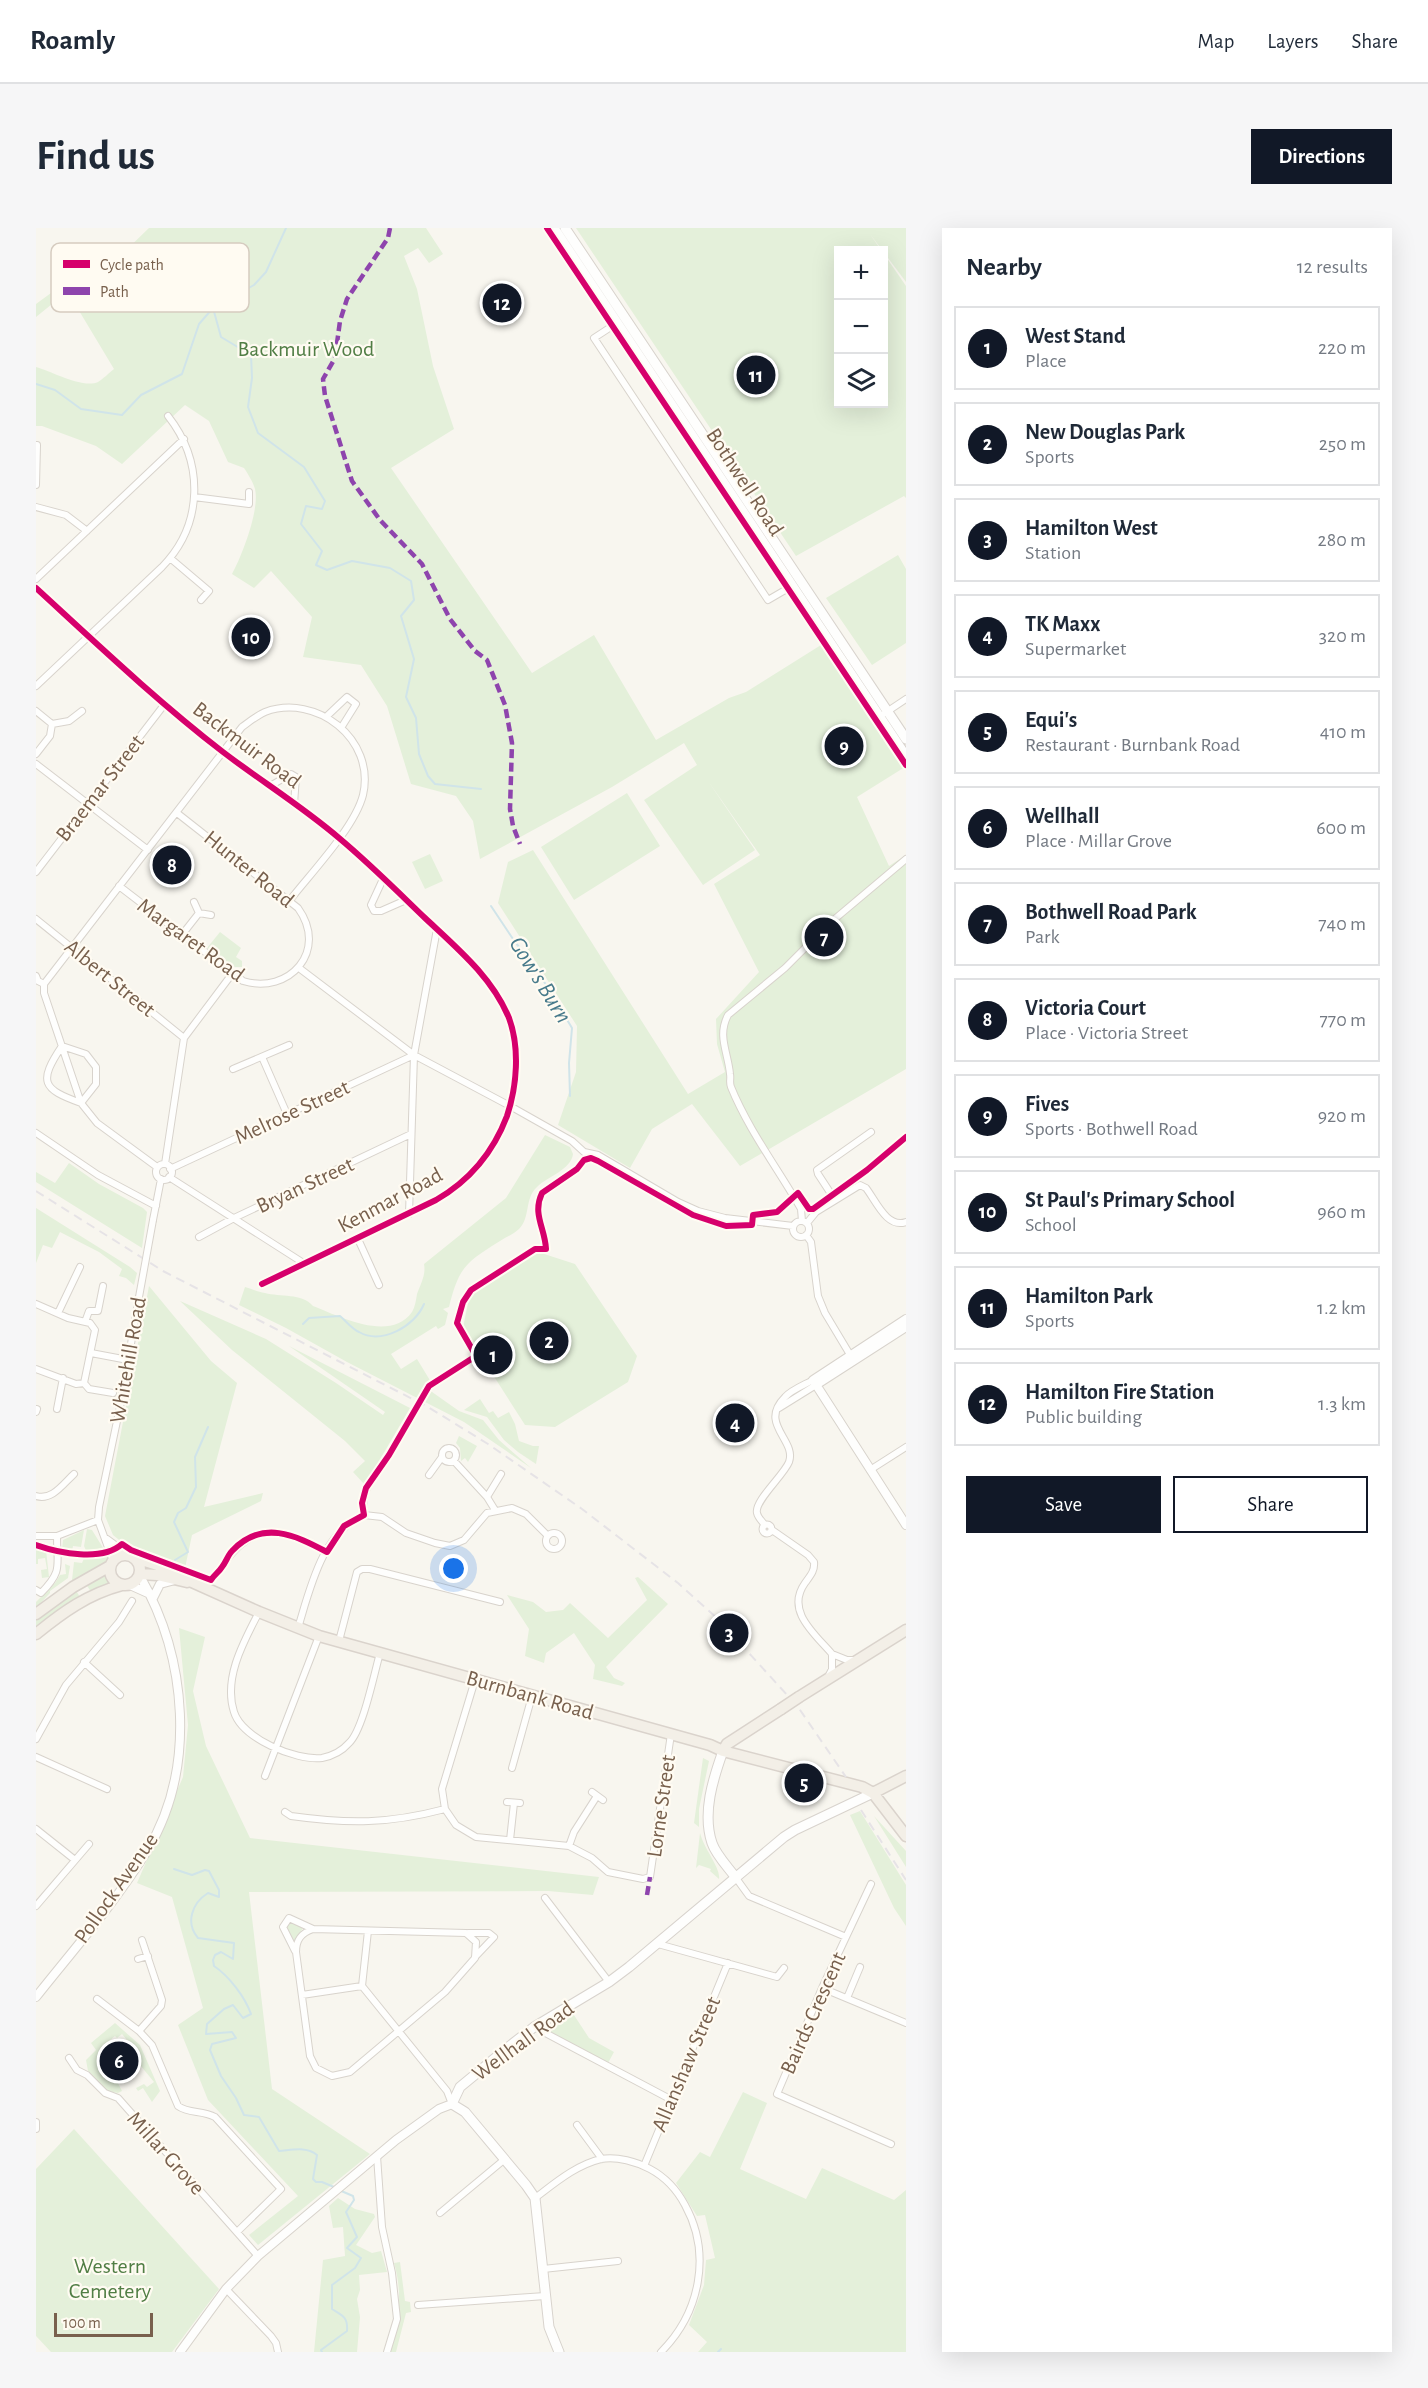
<!DOCTYPE html>
<meta charset="utf-8">
<style>
body{margin:0;font-family:"Alegreya Sans",sans-serif;background:#f6f6f7;color:#1f2937}
.controls{position:absolute;right:18px;top:18px;display:grid;overflow:hidden;border-radius:0px;box-shadow:0 6px 24px #0002}
.controls button{width:54px;height:54px;display:grid;place-items:center;padding:0;border:0;border-bottom:2px solid #e0e1e3;background:#fff;color:#1f2937;font:30px sans-serif}
.scale{position:absolute;left:18px;bottom:15px;width:99px;box-sizing:border-box;padding-left:6px;border:3px solid #78604d;border-top:0;font-size:16px;line-height:21px;white-space:nowrap;color:#78604d;-webkit-text-stroke:4px #fffbf2;paint-order:stroke}
.you{position:absolute;left:418px;top:1341px;width:21px;height:21px;margin:-15px;border:4px solid #fff;border-radius:50%;background:#1a73e8;box-shadow:0 0 0 9px #1a73e833}
.badge{display:grid;place-items:center;width:39px;height:39px;border-radius:50%;background:#111827;color:#fff;font-size:20px;font-weight:700}
.pin{position:absolute;translate:-50% -50%;border:3px solid #fff;box-shadow:0 2px 6px #0006}
.list{margin:0;padding:0;list-style:none}
h2{display:flex;justify-content:space-between;align-items:center;height:78px;margin:0;padding:0 24px;font-size:26px}
h2 small{font-size:20px;font-weight:400;color:#747a83}
.list li{display:grid;grid-template-columns:39px 1fr auto;gap:18px;align-items:center;box-sizing:border-box;height:84px;margin:0 12px 12px;padding:0 12px;border:2px solid #e0e1e3;border-radius:0px}
.list b{display:block;font-size:22px;white-space:nowrap}
.list p{margin:0;font-size:20px;white-space:nowrap;color:#747a83}
.list em{font-size:20px;font-style:normal;color:#747a83}
.actions{display:flex;gap:12px;padding:18px 24px}
.actions a{flex:1;padding:14px 0;border:2px solid #111827;border-radius:0px;text-align:center;font-size:21px;color:#111827}
.actions .main{background:#111827;color:#fff}
.icon{flex:none;width:33px;height:33px;fill:none;stroke:currentColor;stroke-width:2;stroke-linecap:round;stroke-linejoin:round}
.map{position:relative;flex:none;width:870px;height:2124px;overflow:hidden;border-radius:0px}
header{display:flex;align-items:center;gap:36px;box-sizing:border-box;height:84px;padding:0 30px;background:#fff;border-bottom:2px solid #e0e1e3}
header strong{font-size:28px}
nav{display:flex;gap:33px;margin-inline-start:auto;font-size:21px}
.intro{display:flex;align-items:center;justify-content:space-between;box-sizing:border-box;height:144px;padding:0 36px}
h1{margin:0;font-size:42px}
.button{padding:15px 27px;border-radius:0px;background:#111827;color:#fff;font-size:21px;font-weight:700}
main{display:flex;gap:36px;padding:0 36px}
aside{flex:1;background:#fff;border-radius:0px;box-shadow:0 6px 24px #0002}
.map>svg:first-child{display:block}
</style>
<header>
<strong>Roamly</strong>
<nav><a>Map</a><a>Layers</a><a>Share</a></nav>
</header>
<div class="intro"><h1>Find us</h1><a class="button">Directions</a></div>
<main>
<div class="map">
<svg width="870" height="2124" viewBox="0 0 870 2124">
<rect width="100%" height="100%" fill="#f8f6ef"/>
<path fill="#e4f0da" d="M113 0H390L407 26 393 35 382 20 368 28 381 61 397 138 418 201 355 240 496 445 558 407 620 512 693 470 710 464 785 417 869 539 821 569 853 638 870 627V841L704 938 656 876 616 901 594 940 522 897 540 844 541 798 462 675 472 634 497 622 652 866 689 844 681 816 680 791 723 744 678 656 724 627 672 553 719 622 667 657 608 572 661 537 648 515 576 559 444 631 437 593 420 568 375 556 351 478 325 437 267 429 276 389 235 343 218 360 196 346C206 328 224 281 219 261 217 254 212 246 208 240L192 234 173 193 149 177 86 236 60 218 6 198H0V139C15 143 47 161 62 154 67 151 73 145 78 141L30 61 49 40 82 30Z
M540 0H870V54L834 6 845 22H802V176H848V26L870 58V270L868 268 760 328Z
M15 65 21 72 0 89V76Z
M862 327 870 341V415L836 437 790 370Z
M591 565 624 618 538 672 505 619Z
M394 626 407 653 389 661 376 634Z
M184 704 205 720 200 729 206 733V739H195L171 720Z
M509 907 534 919 537 926C535 942 512 948 501 959 488 971 495 989 483 1001 478 1006 470 1009 464 1013 429 1035 423 1039 413 1079L407 1081 412 1085 409 1097 402 1101 400 1098 355 1126 365 1141 381 1131 395 1154 389 1159 423 1183 447 1192 463 1212 495 1240 428 1194 311 1134 250 1100 203 1077 209 1059C216 1061 222 1064 229 1065 244 1069 266 1065 277 1078 303 1088 354 1115 376 1084 379 1079 380 1072 381 1066 385 1055 390 1047 388 1036L470 970Z
M33 935 63 956 107 980 111 984 106 1020 0 954V944L19 955Z
M0 980 94 1039 101 1045 98 1057 90 1050 83 1048 86 1041 63 1024 24 1004 16 1020 7 1017 0 1035Z
M499 1023 539 1036 601 1128 592 1154 519 1199 489 1197 427 1100 434 1065Z
M113 1058 175 1133 201 1155 168 1279 227 1265 225 1273 156 1307 149 1340 93 1320 77 1307 69 1288Z
M144 1073 230 1111 300 1155 347 1187 349 1184 253 1118 374 1180 329 1257 317 1244 329 1233 309 1213 196 1122Z
M444 1171 453 1185 457 1183 462 1190 473 1184 479 1196 483 1213 497 1218H503L500 1236 482 1224 468 1212 451 1189 428 1182Z
M423 1208 441 1218 432 1234 429 1230 425 1233 424 1220 420 1215Z
M51 1301 56 1302 69 1323 51 1325 48 1318Z
M48 1302 45 1319 37 1318 36 1323 26 1321 27 1312Z
M0 1319 10 1322 13 1349 6 1350 5 1342 11 1341 9 1330 2 1331V1336H0Z
M67 1325H73L70 1336 40 1352H36L38 1334 46 1335 49 1328Z
M29 1336 34 1338 32 1350 14 1363V1365L0 1380V1374L19 1355 24 1347 30 1346Z
M70 1346 76 1356 55 1364 50 1356Z
M602 1349 632 1376 570 1439 578 1450 589 1455 586 1458 557 1451 559 1437 538 1405 510 1425 508 1435 489 1428 493 1401 471 1367 497 1374 510 1384 527 1382 534 1375 572 1410 611 1372 599 1350Z
M39 1361 44 1369 0 1402V1390Z
M143 1400 169 1409 157 1463 170 1518 214 1610 563 1649 557 1667 512 1663 213 1664 236 1861 334 1926 222 2017 213 2007 262 1968 172 1872 142 1797 167 1780 136 1669 101 1655 147 1549 152 1497Z
M667 1530 673 1533 663 1581V1599L658 1595Z
M824 1583 870 1657V1698L858 1680 814 1587Z
M838 1588 870 1623V1639Z
M664 1605C668 1621 685 1640 683 1651L674 1643 675 1641 663 1637 660 1640Z
M254 1693 267 1700 259 1712H256L249 1699Z
M536 1784 553 1810 578 1824 572 1835 513 1806 514 1798Z
M79 1795 104 1817 124 1863 116 1874 107 1860 102 1863 100 1860 108 1856 111 1859 118 1854 100 1832 104 1828 86 1806 81 1810 79 1808 73 1813 80 1822 61 1837 71 1850 81 1853 86 1863 82 1865 71 1863 52 1843 50 1832 60 1822 55 1815Z
M707 1864 731 1875 704 1941 770 1971 786 1940 858 1972 870 1962V2124H662L671 2114 653 2097 668 2057 670 2032 679 2030 669 1987 661 1988 640 1955 664 1924 674 1929Z
M38 1901 183 2061 136 2124H15L0 2108V1941Z
M302 1970 319 1981 338 1986 339 1989 320 2017 336 2025 345 2023 351 2044 323 2047 324 2062 321 2071 324 2089 321 2124H278L287 2032 309 2028 307 1999 297 2000 293 1978Z
M364 2034 369 2073 374 2074 375 2084 370 2085 360 2124H354C363 2095 367 2065 358 2035Z"/>
<g fill="none" stroke-linecap="round" stroke-linejoin="round">
<path stroke="#d0e4e9" stroke-width="2" d="M177 80 185 109 215 127 216 150 212 179 222 205 268 239 289 273 286 281 270 278 265 296 286 323 280 337 291 342 316 333 354 340 375 353 378 372 365 388 378 431 370 469 380 490 383 526 392 548 399 556 445 561
M0 156 19 162 45 181 86 187 105 167 146 146 163 96 177 80 218 57 230 44 250 0
M455 678 479 714 498 737 536 800 533 835 534 868
M267 1096 273 1090 304 1088C310 1093 316 1101 323 1104 346 1117 379 1098 388 1076
M139 1332 152 1324 138 1294 142 1285 150 1280 160 1259 159 1229 172 1199
M138 1641 156 1647 169 1642 173 1643 183 1662V1669L172 1665C156 1675 149 1695 162 1710L198 1715 197 1731 185 1724 179 1727 177 1732 178 1738C193 1748 209 1769 215 1786L207 1790 197 1777 188 1781 171 1796 170 1806 196 1804 200 1810 176 1816 174 1822 185 1848 200 1870 208 1887 223 1889 243 1923C256 1922 271 1918 281 1927L277 1951 280 1954H286L298 1959
M286 2124 285 2122 311 2103C312 2089 307 2088 296 2081V2057L319 2040 325 2030 311 2020 321 2009 310 1984 318 1972 317 1968 303 1962
M682 2124 685 2121"/>
<g stroke="#d8d3cc" stroke-width="8">
<path id="minor" d="M581 95 558 110 732 372 756 358
M0 257 1 217
M158 269 213 276V264
M0 279 30 287 51 303
M134 330 173 363 165 372
M0 351 148 211
M0 360C61 416 121 473 187 524 225 553 267 579 303 610 333 635 361 663 389 690 421 720 456 749 473 790 484 820 481 858 471 888 457 925 433 953 400 972L226 1056
M0 458 126 339C168 296 168 234 132 188
M0 483 16 496 33 493 46 483
M849 485 870 471
M291 488 311 469 320 476 305 500
M0 526 14 508 16 496
M0 536 112 622
M234 558 255 546 260 549 258 576
M0 644 128 477
M347 651 335 677 338 683H345L370 672
M83 658 207 753C253 767 293 723 262 680L141 585
M158 674 163 685 175 687
M0 691 148 810
M145 708 163 685
M263 740 378 827 474 878 536 913 548 924 562 927 642 974 662 983 689 990 757 998
M0 748 2 753 8 756V765L45 875 61 895 121 939
M8 756 206 499C213 494 220 488 229 484 280 465 340 511 327 567 319 599 275 645 254 672
M26 818 50 826 60 839V856L45 875C6 861 2 854 26 818Z
M226 829 251 886
M197 841 253 817
M0 905 62 947 120 978
M129 936 148 810 196 746
M120 944a8 8 0 1 1 16 0a8 8 0 1 1-16 0Z
M134 941 378 827
M133 949 269 1036
M799 972 782 946 781 942 835 904
M373 986 378 827 401 701
M117 992 125 951
M757 1001a8 8 0 1 1 16 0a8 8 0 1 1-16 0Z
M766 993 765 981C742 941 712 901 695 859 693 854 695 851 694 846 692 824 681 808 692 787L749 740 794 695 870 631
M771 995 780 984 824 957 830 960C840 973 851 1001 870 994
M770 1007 775 1014 782 1068 789 1085 816 1130
M163 1009 198 990 375 906
M322 1011 343 1057
M0 1076 32 1090 54 1095 59 1102 48 1155 40 1156 0 1141
M22 1085 44 1039
M49 1094 53 1083H62L67 1058
M55 1125 92 1132
M48 1155 53 1161 77 1165
M743 1180 780 1157
M21 1181 27 1150
M0 1184 1 1181
M406 1227a7 7 0 1 1 14 0a7 7 0 1 1-14 0Z
M418 1233 451 1269 459 1282
M834 1242 870 1219
M393 1247 406 1229
M0 1268C16 1273 27 1256 38 1246
M451 1269 465 1246
M328 1287 346 1289 370 1305 399 1315 414 1318 428 1312 451 1285 476 1280 490 1286 512 1308
M726.5 1301a4.5 4.5 0 1 1 9 0a4.5 4.5 0 1 1-9 0Z
M729 1297C726 1293 722 1290 721 1285 718 1273 748 1247 753 1234 761 1212 722 1196 749 1169 755 1162 768 1157 777 1152
M736 1302 772 1327 778 1334C779 1343 774 1348 769 1355 749 1383 779 1406 796 1426V1441L792 1449
M510 1313a8 8 0 1 1 16 0a8 8 0 1 1-16 0Z
M0 1308H21L62 1292
M71 1311 94 1328
M77 1333 62 1292 63 1279 85 1174 103 1069
M184 1342C215 1291 245 1300 291 1324
M0 1362 5 1365C27 1343 21 1338 21 1308
M223 1384C208 1413 187 1450 198 1484 206 1510 259 1533 286 1530 296 1528 306 1523 313 1515 327 1502 338 1446 344 1425
M262 1400C274 1361 286 1304 328 1287 323 1262 340 1246 353 1227
M303 1413 321 1344 326 1341H334L464 1374
M796 1426 811 1432H819
M48 1434 84 1467
M439 1452 406 1561 409 1581 420 1597 440 1609 533 1618 556 1630 572 1644 607 1651 614 1649 635 1506
M0 1511 30 1457 83 1394 96 1373
M0 1529 71 1561
M476 1540 496 1468
M229 1548 283 1408
M556 1564 567 1572
M471 1574 484 1575
M249 1584 255 1588C313 1596 352 1596 409 1581
M0 1601 39 1632
M474 1612 478 1575
M533 1618 538 1604 561 1568
M700 1650 713 1668 810 1709
M835 1656 786 1760 741 1866 855 1916
M509 1670 573 1754
M0 1678 53 1616
M277 1701 430 1705 440 1714 439 1730 409 1764 314 1844 296 1848 280 1840 274 1828 260 1724C260 1712 265 1705 277 1701Z
M432 1705H453L458 1709 439 1729
M622 1716 741 1749 748 1740
M259 1723 247 1699 253 1690 277 1701
M102 1731 112 1728
M326 1758 411 1863 416 1876
M786 1760 870 1795
M266 1767 326 1758 332 1703
M811 1770 824 1739
M61 1771 103 1803 116 1817 142 1878C153 1886 166 1882 179 1889L245 1961 201 2004
M498 1799 634 1871
M103 1803 125 1778 126 1772 106 1712
M33 1830 41 1842 51 1847 69 1865 82 1870 222 2028
M0 1894V1901
M541 1897 566 1931
M341 1928 346 1999 356 2045 361 2091 351 2124
M608 1938 692 1735
M499 1970C519 1955 540 1937 565 1931 581 1928 601 1934 614 1941 629 1949 641 1962 649 1977 676 2026 664 2085 625 2124
M404 1985 469 1931
M507 2041 582 2033
M190 2061 235 2108 240 2115 242 2124
M382 2077 509 2068"/>
</g>
<g stroke="#d8d3cc" stroke-width="10">
<path id="tertiary" d="M870 1091 777 1152 870 1297
M780 1157 870 1099
M94 1357 114 1366
M117 1370 124 1356 139 1352
M0 1769C38 1721 79 1675 111 1623 161 1540 151 1430 104 1348
M144 2124 190 2061 222 2028 360 1912 403 1881 416 1876"/>
</g>
<g stroke="#d8d3cd" stroke-width="11">
<path id="secondary" d="M518 0 870 528
M529 0 870 511
M687 1523C677 1551 666 1585 676 1615 680 1627 692 1639 700 1650
M523 2124 513 2099 499 1970 490 1957 429 1884 416 1876 424 1859 475 1817 498 1799 573 1754 593 1739 748 1609 759 1602 837 1565"/>
</g>
<g stroke="#dad3cc" stroke-width="13">
<path id="primary" d="M74 1342a15 15 0 1 1 30 0a15 15 0 1 1-30 0Z
M99 1330 131 1340 156 1354 223 1384 283 1408 674 1517 687 1523 826 1559 837 1565 870 1608
M104 1346 121 1347 151 1354
M0 1386 37 1359 74 1338
M0 1406C27 1384 52 1366 86 1357
M763 1469 870 1402
M687 1523 691 1516 745 1481
M837 1565 870 1548"/>
</g>
<use href="#minor" stroke="#fefefd" stroke-width="6"/>
<use href="#tertiary" stroke="#fefefd" stroke-width="8"/>
<use href="#secondary" stroke="#fefefd" stroke-width="9"/>
<use href="#primary" stroke="#f3efe7" stroke-width="10"/>
<path stroke="#e6e3e6" stroke-width="2" stroke-dasharray="9 6" stroke-linecap="butt" d="M0 963 127 1043 392 1179 452 1216 546 1281 642 1355 682 1391 762 1479 810 1549
M825 1582 870 1652"/>
<g stroke="#d8d3cc" stroke-width="8" stroke-linecap="butt">
<path id="minor-bridge" d="M103 1069 117 992"/>
</g>
<g stroke="#dad3cc" stroke-width="13" stroke-linecap="butt">
<path id="primary-bridge" d="M745 1481 763 1469"/>
</g>
<use href="#minor-bridge" stroke="#fefefd" stroke-width="6"/>
<use href="#primary-bridge" stroke="#f3efe7" stroke-width="10"/>
<path stroke="#8e44ad" stroke-width="4.5" stroke-dasharray="9 4.5" stroke-linecap="butt" d="M354 0 352 10 311 71 304 93 299 130 287 151 289 168 316 253 344 292 386 336 414 391 439 423 451 432 469 477 476 515 474 581 477 598 484 616
M611 1667 614 1649"/>
<g stroke="#fffbf2" stroke-width="10">
<path id="cycleway" d="M511 0 870 537
M0 360C61 416 121 473 187 524 225 553 267 579 303 610 333 635 361 663 389 690 421 720 456 749 473 790 484 820 481 858 471 888 457 925 433 953 400 972L226 1056
M0 1317C23 1325 66 1334 86 1316L95 1322 175 1352C178 1347 183 1344 186 1339 190 1334 192 1327 196 1323 226 1291 259 1307 291 1324L308 1298 328 1287 326 1275 330 1260 353 1227 393 1158 440 1128 421 1095 427 1074 435 1062 499 1021H510C509 1000 496 986 506 965L541 941 548 932 555 930 562 933 657 987 690 998 716 997 717 987 741 984 762 965 773 981H777L831 942 870 909"/>
</g>
<use href="#cycleway" stroke="#d6006c" stroke-width="6"/>
</g>
<g text-anchor="middle" dominant-baseline="central" stroke-width="4.5" stroke-linejoin="round" paint-order="stroke">
<g font-size="22" fill="#517e45" stroke="#fffbf2">
<text x="270" y="121">Backmuir Wood</text>
<text x="74" y="2038">Western<tspan x="74" dy="25">Cemetery</tspan></text>
</g>
<g font-size="22" fill="#78604d" stroke="#fffbf2">
<text transform="translate(709 254) rotate(57)">Bothwell Road</text>
<text transform="translate(211 517) rotate(37)">Backmuir Road</text>
<text transform="translate(64 560) rotate(-52)">Braemar Street</text>
<text transform="translate(213 641) rotate(39)">Hunter Road</text>
<text transform="translate(155 712) rotate(36)">Margaret Road</text>
<text transform="translate(74 750) rotate(39)">Albert Street</text>
<text transform="translate(256 884) rotate(-25)">Melrose Street</text>
<text transform="translate(269 957) rotate(-25)">Bryan Street</text>
<text transform="translate(354 972) rotate(-28)">Kenmar Road</text>
<text transform="translate(92 1132) rotate(-80)">Whitehill Road</text>
<text transform="translate(494 1467) rotate(16)">Burnbank Road</text>
<text transform="translate(625 1578) rotate(-82)">Lorne Street</text>
<text transform="translate(80 1660) rotate(-55)">Pollock Avenue</text>
<text transform="translate(777 1785) rotate(-66)">Bairds Crescent</text>
<text transform="translate(487 1813) rotate(-36)">Wellhall Road</text>
<text transform="translate(650 1836) rotate(-67)">Allanshaw Street</text>
<text transform="translate(130 1925) rotate(48)">Millar Grove</text>
</g>
<g font-size="24" font-style="italic" fill="#477a8b" stroke="#fffbf2">
<text transform="translate(504 752) rotate(58)">Gow's Burn</text>
</g>
</g>
<rect x="15" y="15" width="198" height="69" rx="9" fill="#fffbf2" stroke="#d6ccc0" stroke-width="1.5"/>
<rect x="27" y="32" width="27" height="8" fill="#d6006c"/>
<rect x="27" y="59" width="27" height="8" fill="#8e44ad"/>
<g font-size="16" fill="#78604d">
<text x="64" y="42">Cycle path</text>
<text x="64" y="69">Path</text>
</g>
</svg>
<div class="controls">
<button>+</button>
<button>−</button>
<button><svg class="icon" aria-label="layers" viewBox="0 0 24 24"><path d="M12 4l9 5-9 5-9-5zM3 14l9 5 9-5"/></svg></button>
</div>
<div class="scale">100 m</div>
<div class="you"></div>
<div class="pin badge" style="left:457px;top:1127px">1</div>
<div class="pin badge" style="left:513px;top:1113px">2</div>
<div class="pin badge" style="left:693px;top:1405px">3</div>
<div class="pin badge" style="left:699px;top:1195px">4</div>
<div class="pin badge" style="left:768px;top:1555px">5</div>
<div class="pin badge" style="left:83px;top:1833px">6</div>
<div class="pin badge" style="left:788px;top:709px">7</div>
<div class="pin badge" style="left:136px;top:637px">8</div>
<div class="pin badge" style="left:808px;top:518px">9</div>
<div class="pin badge" style="left:215px;top:409px">10</div>
<div class="pin badge" style="left:720px;top:147px">11</div>
<div class="pin badge" style="left:466px;top:75px">12</div>
</div>
<aside>
<h2>Nearby<small>12 results</small></h2>
<ul class="list">
<li><span class="badge">1</span><div><b>West Stand</b><p>Place</p></div><em>220 m</em></li>
<li><span class="badge">2</span><div><b>New Douglas Park</b><p>Sports</p></div><em>250 m</em></li>
<li><span class="badge">3</span><div><b>Hamilton West</b><p>Station</p></div><em>280 m</em></li>
<li><span class="badge">4</span><div><b>TK Maxx</b><p>Supermarket</p></div><em>320 m</em></li>
<li><span class="badge">5</span><div><b>Equi's</b><p>Restaurant · Burnbank Road</p></div><em>410 m</em></li>
<li><span class="badge">6</span><div><b>Wellhall</b><p>Place · Millar Grove</p></div><em>600 m</em></li>
<li><span class="badge">7</span><div><b>Bothwell Road Park</b><p>Park</p></div><em>740 m</em></li>
<li><span class="badge">8</span><div><b>Victoria Court</b><p>Place · Victoria Street</p></div><em>770 m</em></li>
<li><span class="badge">9</span><div><b>Fives</b><p>Sports · Bothwell Road</p></div><em>920 m</em></li>
<li><span class="badge">10</span><div><b>St Paul's Primary School</b><p>School</p></div><em>960 m</em></li>
<li><span class="badge">11</span><div><b>Hamilton Park</b><p>Sports</p></div><em>1.2 km</em></li>
<li><span class="badge">12</span><div><b>Hamilton Fire Station</b><p>Public building</p></div><em>1.3 km</em></li>
</ul>
<div class="actions"><a class="main">Save</a><a>Share</a></div>
</aside>
</main>
